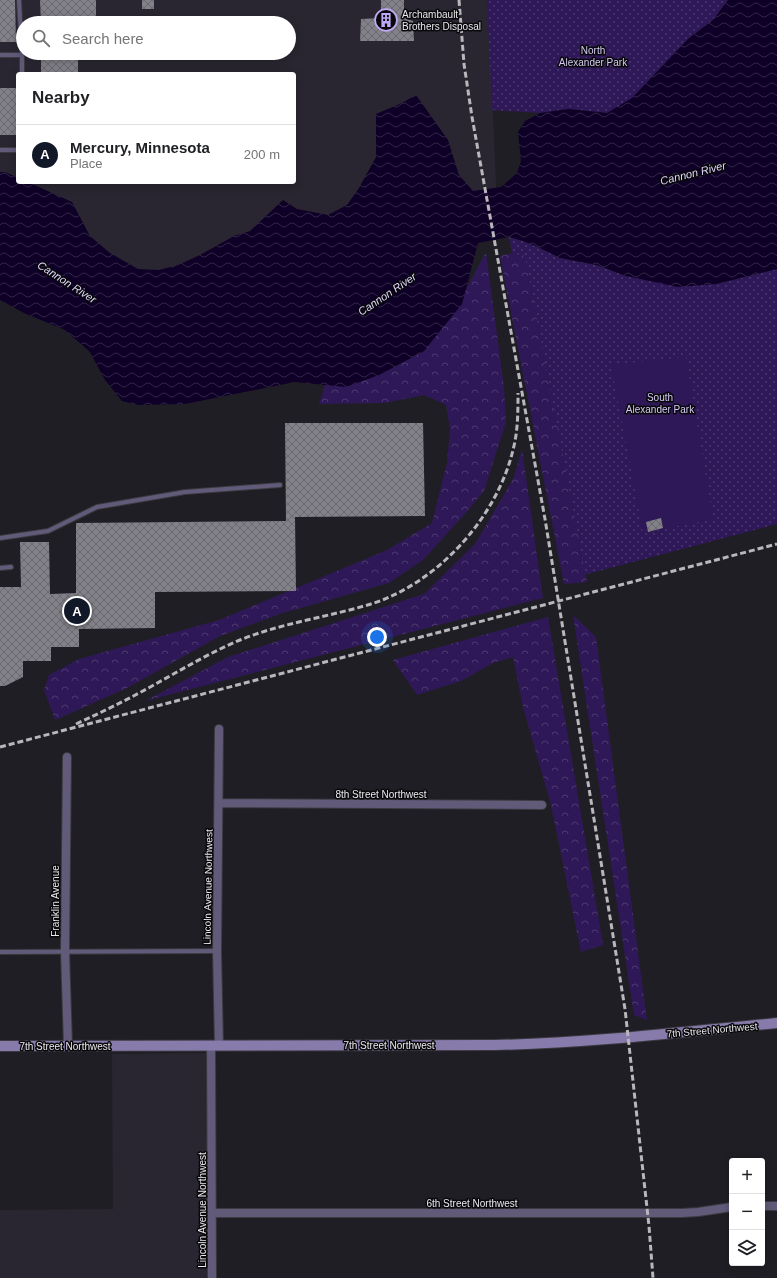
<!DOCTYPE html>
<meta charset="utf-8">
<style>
body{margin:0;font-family:Helvetica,sans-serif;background:#f6f6f6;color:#202124}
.controls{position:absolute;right:12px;bottom:12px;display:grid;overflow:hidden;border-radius:4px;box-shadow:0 2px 10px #0003}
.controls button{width:36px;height:36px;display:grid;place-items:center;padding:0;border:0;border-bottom:1px solid #e0e0e0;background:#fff;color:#202124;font:20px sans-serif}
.you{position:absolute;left:377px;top:637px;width:14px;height:14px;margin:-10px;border:3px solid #fff;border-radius:50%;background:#1a73e8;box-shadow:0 0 0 6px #1a73e833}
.badge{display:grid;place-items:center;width:26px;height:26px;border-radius:50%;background:#111827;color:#fff;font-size:13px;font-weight:700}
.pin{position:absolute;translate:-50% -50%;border:2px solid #fff;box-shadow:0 1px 4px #0006}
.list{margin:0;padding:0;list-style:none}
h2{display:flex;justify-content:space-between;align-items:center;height:52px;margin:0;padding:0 16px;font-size:17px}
h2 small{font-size:13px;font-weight:400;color:#757577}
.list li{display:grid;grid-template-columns:26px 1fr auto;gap:12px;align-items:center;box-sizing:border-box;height:60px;padding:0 16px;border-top:1px solid #e0e0e0}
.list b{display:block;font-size:15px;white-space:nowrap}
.list p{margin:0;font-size:13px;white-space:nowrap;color:#757577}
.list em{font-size:13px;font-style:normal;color:#757577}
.icon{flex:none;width:22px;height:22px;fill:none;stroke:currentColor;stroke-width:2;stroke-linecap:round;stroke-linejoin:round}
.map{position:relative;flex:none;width:777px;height:1278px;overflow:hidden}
.search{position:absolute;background:#fff;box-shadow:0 2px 10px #0003;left:16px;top:16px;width:280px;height:44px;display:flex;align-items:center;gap:10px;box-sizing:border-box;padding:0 14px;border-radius:22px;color:#757577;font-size:15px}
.panel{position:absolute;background:#fff;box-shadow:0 2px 10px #0003;left:16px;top:72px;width:280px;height:112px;border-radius:4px}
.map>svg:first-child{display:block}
</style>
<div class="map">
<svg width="777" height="1278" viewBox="0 0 777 1278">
<defs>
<pattern id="grass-dots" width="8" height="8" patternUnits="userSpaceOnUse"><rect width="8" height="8" fill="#2f1857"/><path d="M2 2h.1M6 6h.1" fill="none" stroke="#4d3a6f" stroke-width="1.8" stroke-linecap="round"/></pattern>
<pattern id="forest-crowns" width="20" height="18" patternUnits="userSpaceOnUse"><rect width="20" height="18" fill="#2f1857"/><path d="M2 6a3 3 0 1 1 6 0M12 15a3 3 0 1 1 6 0" fill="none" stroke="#4d3a6f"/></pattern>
<pattern id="water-waves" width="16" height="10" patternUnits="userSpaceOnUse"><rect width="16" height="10" fill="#0e0027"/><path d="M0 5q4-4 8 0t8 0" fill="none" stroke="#312547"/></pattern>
<pattern id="building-cross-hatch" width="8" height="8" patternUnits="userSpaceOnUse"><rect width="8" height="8" fill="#828088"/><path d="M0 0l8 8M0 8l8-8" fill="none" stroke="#6a696e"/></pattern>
</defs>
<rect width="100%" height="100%" fill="#1f1e24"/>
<path fill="#292631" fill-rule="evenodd" d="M0 0H488L497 207 216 313 0 236ZM23 23H289V53H23ZM18 74H294V182H18Z
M206 1053 208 1278H0V1210L113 1209 112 1054Z"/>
<path fill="url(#grass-dots)" d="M487 0H728L713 20 688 39 633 98 607 113 569 109 540 113 492 110Z
M509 237 523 241 538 247 560 258 597 265 626 276 716 284 777 269V524L576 577Z"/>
<path fill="url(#forest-crowns)" d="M486 252 504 387 506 422 484 491 464 515 423 560 389 583 283 613 220 636 127 688 55 720 44 690 49 675 79 659 219 620 387 550 432 523 447 463 450 429 446 405 424 395 385 403 319 404 325 385 379 375 424 351 464 293Z
M512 253 525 256 587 582 564 584 500 256Z
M522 449 543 598 145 701 228 657 424 594 475 544 513 479Z
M573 615 596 637 647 1020 634 1015Z
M548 617 603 945 581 952 550 801 523 707 513 657 493 663 461 681 417 695 393 660Z"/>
<path fill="#2f1857" d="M686 357 713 519 643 533 611 365Z"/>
<path fill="url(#water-waves)" d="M728 0H777V269L716 284 678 287 626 276 597 265 560 258 538 247 523 241 509 237 478 243 462 304 424 351 379 375 346 387 295 382 185 404 138 405 122 401 105 380 90 352 65 330 24 313 0 300V172H5L18 178V182H28L72 202 90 236 110 253 138 269 159 270 178 265 200 255 234 236 250 231 283 200 297 209 328 215 347 205 359 188 376 157V114L402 103 416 95 448 140 459 175 473 191 501 187 517 173 521 161 518 132 525 121 540 113 569 109 607 113 632 98 688 39 713 20Z"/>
<path fill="url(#building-cross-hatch)" d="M0 0H15L16 42H0Z
M40 0H96V22L41 23Z
M142 0H154V9H142Z
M381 0H404V18L413 21 414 41H360L361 19 381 18Z
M41 53H78V74H41Z
M0 88H16V135H0Z
M285 423H423L425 516 295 517 296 591 155 592V628L79 629V647H51V661H23V677L5 686H0V587H21L20 542H49L50 594 76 593V523L286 521Z
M661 518 663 528 648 532 646 522Z"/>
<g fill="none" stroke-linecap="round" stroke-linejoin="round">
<g stroke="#3b3a40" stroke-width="6">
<path id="lane" d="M0 55H22L19 0
M22 55V74
M0 150H18
M0 538 48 531 97 507 185 492 280 485
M0 568 11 567
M0 952 217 951"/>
</g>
<g stroke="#3b3a40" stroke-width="10">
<path id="street" d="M219 729 217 951 219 1046
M67 757 65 951 68 1046
M219 803 542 805
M211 1046 212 1278
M762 1206H777
M212 1213H682L698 1212 732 1207"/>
</g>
<g stroke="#3b3a40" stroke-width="12">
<path id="secondary" d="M0 1046 494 1045C589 1043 683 1032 777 1023"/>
</g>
<use href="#lane" stroke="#615a79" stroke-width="4"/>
<use href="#street" stroke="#615a79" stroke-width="8"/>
<use href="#secondary" stroke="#877bac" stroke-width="10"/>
<path stroke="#b8b7bb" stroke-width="3" stroke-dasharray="6 3" stroke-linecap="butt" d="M459 0 464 64 472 117 545 519 625 1009 649 1226 653 1278
M76 724C102 712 127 700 152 686 181 670 209 653 240 640 282 623 328 617 371 604 438 583 497 517 513 450 518 431 518 412 518 393
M0 747 777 544"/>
</g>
<defs>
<g id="building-ring" transform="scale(1.15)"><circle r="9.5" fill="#09080b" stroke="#bda9f5" stroke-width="1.5"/><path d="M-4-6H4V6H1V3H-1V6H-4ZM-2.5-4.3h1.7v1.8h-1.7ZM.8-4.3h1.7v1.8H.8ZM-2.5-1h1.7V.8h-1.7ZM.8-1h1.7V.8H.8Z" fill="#bda9f5"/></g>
</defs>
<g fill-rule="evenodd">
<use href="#building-ring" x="386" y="20"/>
</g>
<g text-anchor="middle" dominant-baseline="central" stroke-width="3" stroke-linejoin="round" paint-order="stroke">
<g font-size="10" fill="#eae9ed" stroke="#09080b" text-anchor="start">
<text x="402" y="14">Archambault<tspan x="402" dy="12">Brothers Disposal</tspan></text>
</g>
<g font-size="10" fill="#d4cbf3" stroke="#09080b">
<text x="593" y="50">North<tspan x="593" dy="12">Alexander Park</tspan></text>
<text x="660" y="397">South<tspan x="660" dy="12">Alexander Park</tspan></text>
</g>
<g font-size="10" fill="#eae9ed" stroke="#09080b">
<text x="381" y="794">8th Street Northwest</text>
<text transform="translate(208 887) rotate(-89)">Lincoln Avenue Northwest</text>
<text transform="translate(55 901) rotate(-90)">Franklin Avenue</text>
<text transform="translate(712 1030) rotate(-5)">7th Street Northwest</text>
<text x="389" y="1045">7th Street Northwest</text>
<text x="65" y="1046">7th Street Northwest</text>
<text x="472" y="1203">6th Street Northwest</text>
<text transform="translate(202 1210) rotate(-90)">Lincoln Avenue Northwest</text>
</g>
<g font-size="11" font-style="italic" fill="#dfd6fe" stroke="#09080b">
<text transform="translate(693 173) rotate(-14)">Cannon River</text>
<text transform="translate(67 282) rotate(33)">Cannon River</text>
<text transform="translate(387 294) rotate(-34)">Cannon River</text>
</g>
</g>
</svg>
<div class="controls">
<button>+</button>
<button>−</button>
<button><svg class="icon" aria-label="layers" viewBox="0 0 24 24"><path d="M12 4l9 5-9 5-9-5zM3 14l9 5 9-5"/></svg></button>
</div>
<div class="you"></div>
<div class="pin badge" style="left:77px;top:611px">A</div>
<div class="search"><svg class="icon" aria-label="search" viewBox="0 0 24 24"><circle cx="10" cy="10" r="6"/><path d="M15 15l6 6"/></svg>Search here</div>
<section class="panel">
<h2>Nearby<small></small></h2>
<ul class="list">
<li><span class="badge">A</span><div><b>Mercury, Minnesota</b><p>Place</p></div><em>200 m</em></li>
</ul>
</section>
</div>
